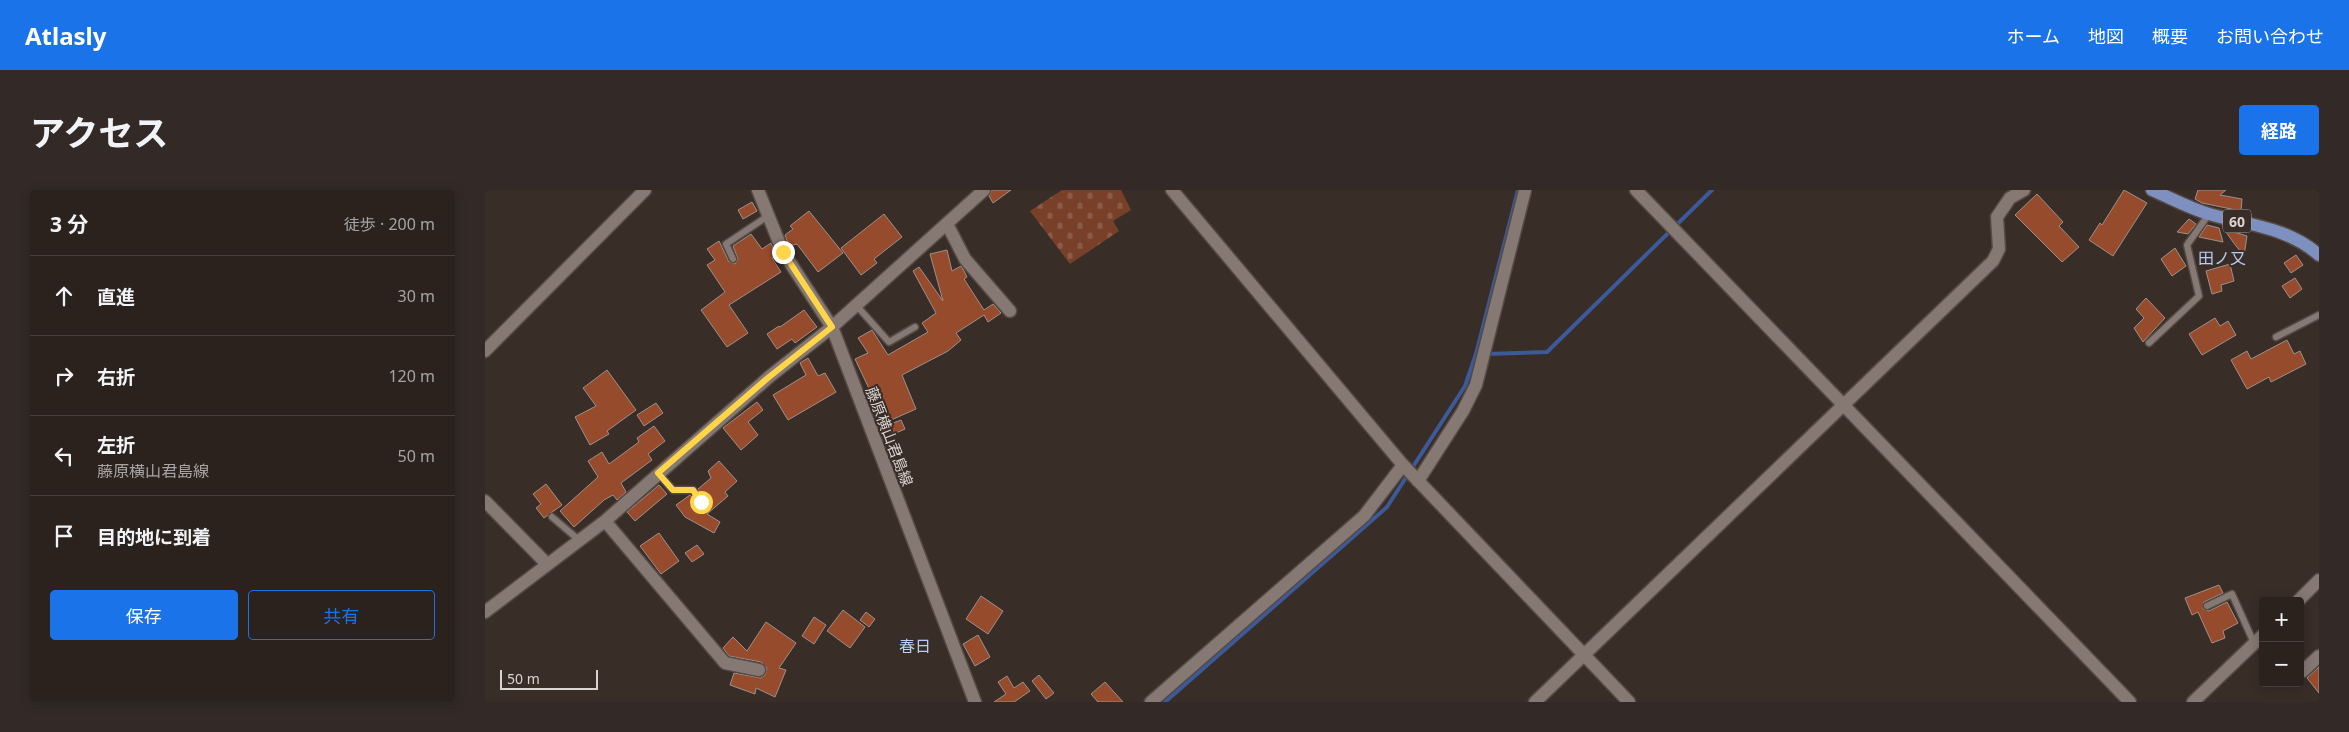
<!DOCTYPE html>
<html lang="ja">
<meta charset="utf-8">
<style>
body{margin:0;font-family:"Noto Sans","Noto Sans JP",sans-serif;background:#332a27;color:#f1f3f6}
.controls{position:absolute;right:15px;bottom:15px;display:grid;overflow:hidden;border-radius:5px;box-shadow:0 2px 12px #0003}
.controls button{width:45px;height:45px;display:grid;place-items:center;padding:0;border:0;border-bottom:1px solid #473f3c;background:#2b221e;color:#f1f3f6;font:25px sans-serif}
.scale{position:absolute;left:15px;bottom:12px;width:98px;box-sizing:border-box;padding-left:5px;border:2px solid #dbd3d0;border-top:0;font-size:14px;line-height:18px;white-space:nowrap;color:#dbd3d0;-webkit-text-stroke:4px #392d28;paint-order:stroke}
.stop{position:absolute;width:15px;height:15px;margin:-11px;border:4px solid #ffd54a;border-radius:50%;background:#fff}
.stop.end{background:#ffd54a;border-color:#fff;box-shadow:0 1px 5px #0008}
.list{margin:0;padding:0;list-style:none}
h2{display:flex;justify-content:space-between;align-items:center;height:65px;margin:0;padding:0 20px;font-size:21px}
h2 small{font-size:16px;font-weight:400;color:#a6a4a4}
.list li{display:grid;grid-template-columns:32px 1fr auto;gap:15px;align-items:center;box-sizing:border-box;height:80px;padding:0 20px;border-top:1px solid #473f3c}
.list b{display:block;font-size:19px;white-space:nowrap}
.list p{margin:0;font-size:16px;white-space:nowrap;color:#a6a4a4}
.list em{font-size:16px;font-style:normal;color:#a6a4a4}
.actions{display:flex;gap:10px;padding:15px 20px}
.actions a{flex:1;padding:11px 0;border:1px solid #1a73e8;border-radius:5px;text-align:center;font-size:18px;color:#1a73e8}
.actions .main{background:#1a73e8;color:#fff}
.icon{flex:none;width:28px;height:28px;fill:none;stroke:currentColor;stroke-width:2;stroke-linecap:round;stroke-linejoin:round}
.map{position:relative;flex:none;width:1834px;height:512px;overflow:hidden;border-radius:5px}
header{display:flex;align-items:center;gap:30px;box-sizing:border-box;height:70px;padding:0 25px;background:#1a73e8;color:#fff}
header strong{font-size:24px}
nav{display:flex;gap:28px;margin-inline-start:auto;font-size:18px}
.intro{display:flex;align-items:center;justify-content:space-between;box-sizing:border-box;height:120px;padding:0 30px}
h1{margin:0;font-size:35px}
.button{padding:12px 22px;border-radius:5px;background:#1a73e8;color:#fff;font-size:18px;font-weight:700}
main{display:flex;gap:30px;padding:0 30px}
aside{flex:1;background:#2b221e;border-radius:5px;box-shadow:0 2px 12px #0003}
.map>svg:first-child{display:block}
</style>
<header>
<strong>Atlasly</strong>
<nav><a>ホーム</a><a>地図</a><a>概要</a><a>お問い合わせ</a></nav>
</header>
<div class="intro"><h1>アクセス</h1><a class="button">経路</a></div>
<main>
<aside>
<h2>3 分<small>徒歩 · 200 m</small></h2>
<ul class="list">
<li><svg class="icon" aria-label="ahead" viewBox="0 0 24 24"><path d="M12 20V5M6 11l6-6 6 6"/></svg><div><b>直進</b></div><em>30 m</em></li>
<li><svg class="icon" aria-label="right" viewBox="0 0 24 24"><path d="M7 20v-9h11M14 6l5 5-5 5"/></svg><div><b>右折</b></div><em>120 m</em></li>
<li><svg class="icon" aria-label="left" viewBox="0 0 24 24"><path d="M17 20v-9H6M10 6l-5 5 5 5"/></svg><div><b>左折</b><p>藤原横山君島線</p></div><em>50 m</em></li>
<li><svg class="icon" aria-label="arrive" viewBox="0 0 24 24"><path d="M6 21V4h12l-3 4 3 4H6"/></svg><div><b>目的地に到着</b></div></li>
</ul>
<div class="actions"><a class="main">保存</a><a>共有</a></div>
</aside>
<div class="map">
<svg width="1834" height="512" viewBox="0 0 1834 512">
<defs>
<pattern id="cemetery-stones" width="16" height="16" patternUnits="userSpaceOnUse" patternTransform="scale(1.25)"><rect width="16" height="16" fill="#784029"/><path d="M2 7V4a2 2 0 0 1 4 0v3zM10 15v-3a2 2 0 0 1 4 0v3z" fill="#8b5b47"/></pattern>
</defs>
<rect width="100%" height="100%" fill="#392d28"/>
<path fill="url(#cemetery-stones)" d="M577 0H636L646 20 628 31 634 41 585 74 545 21Z"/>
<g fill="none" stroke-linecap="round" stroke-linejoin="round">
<path stroke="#3c5a9a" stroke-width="4" d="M1000 164 1062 162 1227 0
M680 512 902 317 980 196 991 164 1033 0"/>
</g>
<path fill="#964b2c" stroke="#9f908a" d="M507 0H526L508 13 504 6Z
M1639 0 1662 13 1628 66 1604 50 1615 33 1617 35Z
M1713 0H1741L1735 5 1757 9 1756 21 1717 13 1710 9Z
M1552 4 1578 32 1574 36 1594 57 1577 72 1530 25Z
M267 12 272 21 258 29 253 20Z
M324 21 358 63 333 82 312 54 304 56 300 45 308 39 305 36Z
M399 24 417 47 389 69 392 73 376 85 356 58Z
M1704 29 1711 34 1703 44 1692 42Z
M1722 35 1734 38 1738 52 1714 47Z
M1739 39 1762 46 1759 66 1748 52Z
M266 44 277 59 286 53 291 65 287 68 296 82 244 115 263 143 242 157 216 120 240 102 222 75 230 70 222 59 234 51 244 72 250 74 253 69 248 56Z
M1690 58 1701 76 1687 86 1676 69Z
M462 60 467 81 476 76 478 79 482 87 479 89 499 120 508 114 516 123 503 132 499 125 471 143 476 150 463 161 417 185 431 219 406 230 399 215 389 219 385 208 388 207 370 169 383 163 373 148 387 140 403 165 443 142 437 133 451 123 428 81 434 77 458 111 445 64Z
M1811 65 1818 75 1806 83 1799 73Z
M1745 74 1749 91 1736 95 1737 101 1727 104 1721 81Z
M1810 88 1817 99 1805 108 1797 96Z
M1661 108 1680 128 1658 152 1649 138 1659 128 1651 119Z
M319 120 332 137 310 153 307 149 292 159 282 144 294 136 295 137Z
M1730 128 1735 136 1743 131 1751 145 1717 165 1704 144Z
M1802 150 1809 164 1815 161 1821 174 1786 192 1784 187 1762 199 1746 170 1762 161 1766 169Z
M323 168 333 186 340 183 351 202 303 230 288 205 321 185 315 173Z
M122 180 151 220 122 241 124 244 105 255 90 227 111 216 98 198Z
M272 212 278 220 263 232 273 245 256 260 238 238Z
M171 213 178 223 159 236 152 225Z
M416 230 420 239 400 248 396 238Z
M169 236 180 251 163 264 167 270 136 293 141 302 132 310 128 305 119 310 89 337 75 321 113 287 103 271 117 262 124 274 154 252 152 248Z
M234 271 252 291 240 302 243 306 222 324 235 332 229 343 200 327 191 315 205 305 213 316H219L220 310 213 299 226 288 223 281Z
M61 294 77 315 59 328 51 318 56 314 48 304Z
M174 295 182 304 150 331 142 322Z
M174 343 194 371 176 384 155 356Z
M212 355 219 364 207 372 200 363Z
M1734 395 1738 403 1719 412 1718 419 1724 421 1742 412 1753 433 1738 441 1740 448 1727 453 1713 422 1707 425 1700 408Z
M496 406 518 421 503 444 481 429Z
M358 420 380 437 365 458 342 441Z
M381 422 390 429 384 437 375 430Z
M329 427 341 435 329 454 317 446Z
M281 432 311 453 294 478 301 480 290 507 271 498 270 504 245 495 249 483 276 488 280 485 282 478 276 472 244 466 238 458 248 447 262 461Z
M493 445 505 467 490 476 478 454Z
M1834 477V503L1822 488Z
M554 485 569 503 561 509 547 491Z
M522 486 529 498 538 492 545 501 529 512H509L521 504 513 492Z
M620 492 638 512H613L606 504Z"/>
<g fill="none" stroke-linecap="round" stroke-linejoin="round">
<g stroke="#544a46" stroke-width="9">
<path id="service" d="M248 69 241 54 283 26
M371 115 404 152 430 137
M1791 147 1834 125
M1664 153 1714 106 1702 55 1724 24
M173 283 188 300H208L216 312
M67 327 94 350
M1722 416 1747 404 1769 453"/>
</g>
<g stroke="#544a46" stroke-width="15">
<path id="minor" d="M1151 0 1645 512
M462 34 480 69 525 121
M0 161 160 0
M933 291 978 221 991 195 1040 0
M0 311 62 374
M120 331 240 473 274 480
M1813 411 1834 390
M0 422 120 331 284 187 347 137
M1818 481 1834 466
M666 512 879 326 918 275
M1050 512 1508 71 1514 59 1512 27 1525 8 1539 0
M1708 512 1778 445"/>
</g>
<g stroke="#544a46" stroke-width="15">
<path id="tertiary" d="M687 0 918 275 1144 512
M347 137 499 0"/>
</g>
<g stroke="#544a46" stroke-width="15">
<path id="secondary" d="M273 0 298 62 347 137 490 512"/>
</g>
<g stroke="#544a46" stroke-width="15">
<path id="primary" d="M1667 0C1686 8 1704 18 1724 24 1763 35 1802 37 1834 65"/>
</g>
<use href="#service" stroke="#867872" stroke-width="6"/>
<use href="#minor" stroke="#867872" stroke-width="12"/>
<use href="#tertiary" stroke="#867872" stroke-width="12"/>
<use href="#secondary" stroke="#867872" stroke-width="12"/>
<use href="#primary" stroke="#7e90bf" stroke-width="12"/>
</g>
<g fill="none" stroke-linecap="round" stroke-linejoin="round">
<path stroke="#ffd54a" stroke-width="6" d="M216 312 208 300H188L173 283 284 187 347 137 298 62"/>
</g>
<g text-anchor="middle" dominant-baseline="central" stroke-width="4" stroke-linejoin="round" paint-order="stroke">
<rect fill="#392d28" stroke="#aaa19e" stroke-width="1" x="1738" y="19.5" width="28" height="23" rx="4"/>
<g font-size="14" font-weight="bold" fill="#dbd3d0">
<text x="1752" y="31">60</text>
</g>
<g font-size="15" fill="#dbd3d0" stroke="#392d28">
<text transform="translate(405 246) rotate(69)">藤原横山君島線</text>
</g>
<g font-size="16" fill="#b8ccf4" stroke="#392d28">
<text x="1737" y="68">田ノ又</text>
<text x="430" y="456">春日</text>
</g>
</g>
</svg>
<div class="controls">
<button>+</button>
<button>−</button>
</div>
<div class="scale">50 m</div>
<div class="stop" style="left:216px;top:312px"></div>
<div class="stop end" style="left:298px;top:62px"></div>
</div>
</main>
